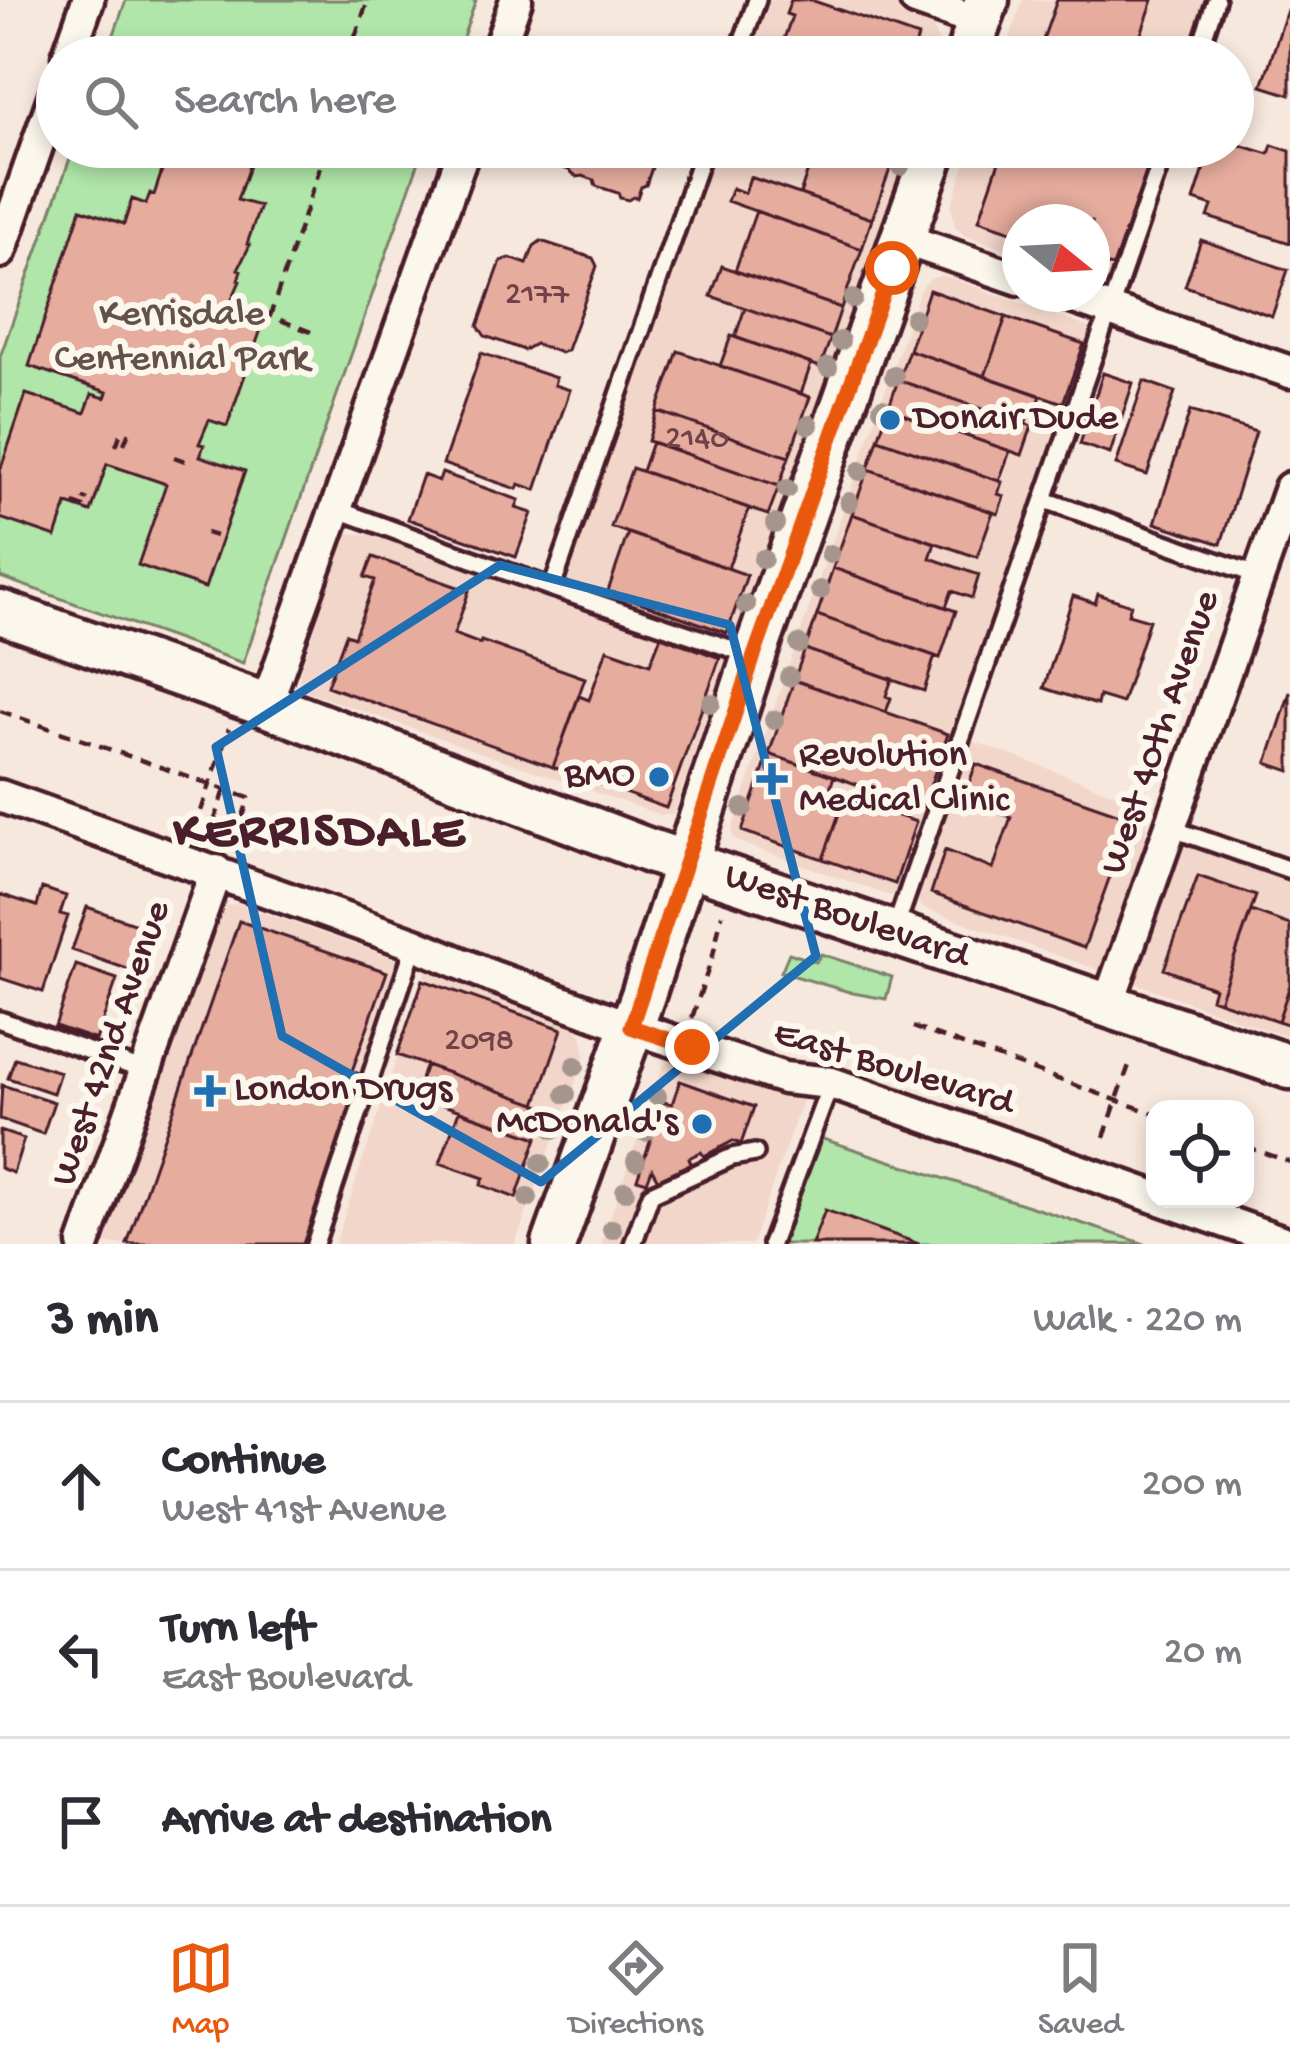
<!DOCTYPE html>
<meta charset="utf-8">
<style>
body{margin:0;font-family:"Gochi Hand",sans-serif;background:#f7f7f7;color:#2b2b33}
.controls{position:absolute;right:36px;bottom:36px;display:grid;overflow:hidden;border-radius:24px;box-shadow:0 6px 18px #0003}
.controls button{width:108px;height:108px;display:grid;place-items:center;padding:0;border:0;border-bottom:3px solid #e1e1e2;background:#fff;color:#2b2b33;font:60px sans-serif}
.compass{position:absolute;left:1002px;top:204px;width:108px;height:108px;border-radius:50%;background:#fff;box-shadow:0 6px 18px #0003;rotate:108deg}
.stop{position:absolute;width:36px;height:36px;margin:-27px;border:9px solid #ea580c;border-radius:50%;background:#fff}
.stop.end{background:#ea580c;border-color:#fff;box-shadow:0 3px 12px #0008}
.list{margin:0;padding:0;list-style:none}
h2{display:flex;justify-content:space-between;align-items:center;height:156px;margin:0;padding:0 48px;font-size:51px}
h2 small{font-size:39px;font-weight:400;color:#7c7c81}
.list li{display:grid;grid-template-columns:78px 1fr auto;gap:36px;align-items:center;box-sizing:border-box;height:168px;padding:0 48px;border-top:3px solid #e1e1e2}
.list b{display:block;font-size:45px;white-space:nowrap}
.list p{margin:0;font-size:39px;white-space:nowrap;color:#7c7c81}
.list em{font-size:39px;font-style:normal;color:#7c7c81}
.icon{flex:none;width:66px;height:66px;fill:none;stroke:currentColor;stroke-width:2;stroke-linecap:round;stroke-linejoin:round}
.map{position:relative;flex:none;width:1290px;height:1244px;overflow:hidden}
.search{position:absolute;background:#fff;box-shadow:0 6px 18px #0003;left:36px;right:36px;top:36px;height:132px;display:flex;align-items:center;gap:30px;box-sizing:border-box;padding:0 42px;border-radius:66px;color:#7c7c81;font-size:45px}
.sheet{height:660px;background:#fff}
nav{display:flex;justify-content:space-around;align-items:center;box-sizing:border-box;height:168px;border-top:3px solid #e1e1e2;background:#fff;font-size:33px;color:#7c7c81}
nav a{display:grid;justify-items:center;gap:6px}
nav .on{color:#ea580c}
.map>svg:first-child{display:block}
</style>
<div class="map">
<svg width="1290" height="1244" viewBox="0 0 1290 1244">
<rect width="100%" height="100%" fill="#f7e8dd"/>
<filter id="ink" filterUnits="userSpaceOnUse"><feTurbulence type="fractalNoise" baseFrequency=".00833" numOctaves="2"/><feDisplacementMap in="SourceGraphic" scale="24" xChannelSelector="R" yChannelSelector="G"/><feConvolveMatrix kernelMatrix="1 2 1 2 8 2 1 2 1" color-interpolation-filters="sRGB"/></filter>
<g filter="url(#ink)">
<path fill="#f2d6ca" d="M767 0H943L933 28 942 51 940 57H747Z
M1023 0H1205L1186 57H1003Z
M716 147H909L673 815H660L305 691 300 686 299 675 347 533 369 535 558 598Z
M971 147H1155L1109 283 1092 278V222H1020V254L964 235 955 226 951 206Z
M942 275 1093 329V343L962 737 1152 807 1145 833 1290 881V1038L923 908 919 905 918 894 900 887 890 896 743 844 733 838 732 829 920 290 930 279Z
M236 903 404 962 306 1244H104L220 915 227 906Z
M426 971 570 1022 581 1033 585 1056 515 1244H335Z
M684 1058 803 1098 752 1244H601L663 1065Z"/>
<path fill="#b0e6a9" stroke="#7d826a" stroke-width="3" d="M126 0H476L456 57H106Z
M74 147H424L243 663 0 577V357Z
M789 953 816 962 821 954 892 977 886 999 853 993 781 972Z
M820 1138 1145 1244H783Z"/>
<path fill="#e6ad9f" stroke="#4a1f2b" stroke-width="3" d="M791 0H811L918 37 912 57H791L779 53 792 16 786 14Z
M1057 0H1153L1133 57H1085L1042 42Z
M1287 10H1290V95L1262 86Z
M1042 42 1085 57H1037Z
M1233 143 1269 154 1272 145 1290 151V243L1208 217 1212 206 1194 200 1209 154 1221 158 1225 147H1233Z
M174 147H256L237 200 260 206 247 244 250 245 238 269 241 270 238 280 240 281 229 306 265 318 227 426 209 420 199 444 204 445 200 456 245 471 205 588 138 565 166 484 131 472 107 464 91 512 67 504 56 537 0 518V471L26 394 85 413 92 394 105 398 107 392 29 366 81 209 124 224 132 199 146 204 150 193 154 195 164 165 170 167Z
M545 147H659L646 185 641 187 637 198 633 197 628 200 620 198 618 193 596 186 594 180 583 176 577 177 569 170 546 162 541 156Z
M790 147H853L893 161 872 219 800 194 813 155Z
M853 147H897L893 161Z
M1004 147H1155L1113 267 1092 260V222H1020V234L979 220Z
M750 177 872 219 862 249 727 201 732 188 745 193Z
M756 211 862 249 841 308 735 271Z
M1201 240 1288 270 1272 316 1185 286Z
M541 241 593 258 597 266 567 350 561 353 535 344 524 350 485 336 478 326 501 261 510 258 527 264 534 246Z
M722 266 841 308 831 338 711 296Z
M929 290 1006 317 985 376 909 350Z
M745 308 831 338 820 367 735 337Z
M1006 317 1084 344 1063 403 985 376Z
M731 336 811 364 801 394 720 366Z
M909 350 1041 396 1038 404 1043 406 1039 416 1029 413 1025 424 898 380Z
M678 351 810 397 789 457 657 411Z
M481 353 556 378 554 385 570 390 536 490 519 484 517 489 443 464Z
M1103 373 1133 383 1110 454 1080 444Z
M898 380 1032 426 1022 455 888 409Z
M1144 381 1175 392 1147 475 1116 465Z
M888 409 1010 451 999 481 878 439Z
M657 411 789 457 779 486 648 441Z
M1190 411 1256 432 1221 544 1155 523Z
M878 439 1002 482 998 494 1004 496 998 514 868 469Z
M652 442 779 486 768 515 642 471Z
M632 468 749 508 728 568 611 527Z
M868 469 993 512 977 557 852 514Z
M442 473 519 500 516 508 532 513 516 557 408 519 423 475 439 481Z
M852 514 935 543 930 558 979 575 972 598 952 591 946 607 833 568Z
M628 533 747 575 727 633 608 591Z
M373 557 469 591 454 634 480 644 481 641 585 678 553 767 327 686 346 634 354 637 375 580 365 577Z
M833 568 956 611 940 658 817 615Z
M1098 594 1131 605 1128 614 1149 620 1122 703 1099 696 1097 705 1044 688 1073 596 1095 603Z
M817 615 935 656 924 691 805 649Z
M661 636 720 658 666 808 553 767 579 696 589 700 607 649 650 664Z
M805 649 892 679 886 696 891 698 886 712 794 680Z
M794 680 948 734 923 807 769 754Z
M1290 692V771L1267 763Z
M769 754 834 776 829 792 845 797 823 859 742 831Z
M976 764 1131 818 1084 948 931 893 945 850 993 869 1011 817 963 800Z
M845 797 916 822 895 884 823 859Z
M1198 876 1256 896 1219 1001 1211 998 1214 988 1164 969Z
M42 888 66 896 60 914 68 916 43 992 0 978V894L37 906Z
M87 907 148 928 133 971 72 950Z
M1251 911 1290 925V985L1278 1021 1219 1001Z
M239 921 387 972 352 1071 362 1075 303 1244H127Z
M76 965 117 979 96 1040 55 1026Z
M423 980 562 1029 536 1104 397 1055Z
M1290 985V1025L1278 1021Z
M15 1058 60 1072 53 1093 8 1078Z
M426 1065 547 1108 537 1138 415 1095Z
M680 1081 754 1107 741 1144 733 1141 704 1156 701 1152 689 1158 691 1163 658 1180 652 1169 647 1182 637 1179 664 1102 672 1104Z
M2 1085 54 1102 43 1134 0 1119Z
M459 1111 537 1138 516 1198 481 1185 484 1178 440 1163Z
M0 1131 24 1139 13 1173 0 1168Z
M825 1210 919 1244H812Z"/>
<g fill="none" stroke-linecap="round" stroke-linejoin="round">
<g stroke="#4a1f2b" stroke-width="24">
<path id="lane" d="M737 57 757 0
M1197 57 1216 0
M1045 500 1259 576
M336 509 552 588 705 147
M552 588 753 656
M1170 828 1290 870
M894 932 1166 147
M0 1020 145 1071
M315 1244 415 944
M633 1244 651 1194 732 1157 755 1153
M771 1244 831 1083"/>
</g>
<g stroke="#4a1f2b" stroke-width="39">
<path id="street" d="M916 0 979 22
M68 57 88 0
M496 57 516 0
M903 239 1020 279
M0 252 57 89
M1063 294 1290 372
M266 705 465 147
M0 796 415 944 491 976 631 1027 784 1078 831 1083 1155 1197
M1108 1004 1290 488
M1161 1199 1289 1244
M84 1244 216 871"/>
</g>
<g stroke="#4a1f2b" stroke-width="51">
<path id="secondary" d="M967 57 987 0
M0 612 266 705 647 850 1290 1067
M554 1244 643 995 754 656 935 147"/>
</g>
<path stroke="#4a1f2b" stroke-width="4.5" stroke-dasharray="12 9" stroke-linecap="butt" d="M348 57 368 0
M311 332 270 316 327 147
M116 446 121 432 128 434 124 444
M174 457 188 462
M83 498 88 500
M74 503 86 508
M206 533 216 536
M0 711 249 798 232 850
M188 827 200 814 229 728
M210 842 209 837 225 790
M692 1018 713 955 722 914
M913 1027 1155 1114
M1104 1137 1129 1065
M1245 1146 1290 1162"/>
<use href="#lane" stroke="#fbf7ec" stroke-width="15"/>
<use href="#street" stroke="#fbf7ec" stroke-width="30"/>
<use href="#secondary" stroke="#fbf7ec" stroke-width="42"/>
</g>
<g fill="#a6958c">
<circle cx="900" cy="166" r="10"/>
<circle cx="853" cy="299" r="10"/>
<circle cx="914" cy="318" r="10"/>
<circle cx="840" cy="341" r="10"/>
<circle cx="828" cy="367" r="10"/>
<circle cx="894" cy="376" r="10"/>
<circle cx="882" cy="408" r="10"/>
<circle cx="809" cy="425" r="10"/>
<circle cx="860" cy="471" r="10"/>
<circle cx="787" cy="489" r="10"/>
<circle cx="849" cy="502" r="10"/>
<circle cx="775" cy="524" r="10"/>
<circle cx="830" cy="554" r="10"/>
<circle cx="763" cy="559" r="10"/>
<circle cx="820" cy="590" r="10"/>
<circle cx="746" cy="605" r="10"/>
<circle cx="799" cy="644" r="10"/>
<circle cx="789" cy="677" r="10"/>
<circle cx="711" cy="703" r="10"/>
<circle cx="774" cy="720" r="10"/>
<circle cx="743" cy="808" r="10"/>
<circle cx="575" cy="1066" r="10"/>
<circle cx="566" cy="1094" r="10"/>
<circle cx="657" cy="1096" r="10"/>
<circle cx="554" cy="1129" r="10"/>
<circle cx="645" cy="1132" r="10"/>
<circle cx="636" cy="1161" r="10"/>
<circle cx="541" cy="1163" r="10"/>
<circle cx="625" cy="1191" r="10"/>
<circle cx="528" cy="1198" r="10"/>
<circle cx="612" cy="1229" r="10"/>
</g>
</g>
<g fill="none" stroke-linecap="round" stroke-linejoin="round" filter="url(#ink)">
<path stroke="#ea580c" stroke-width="15" d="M692 1047 631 1027 754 656 892 268"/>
</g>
<path fill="none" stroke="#1f6fb2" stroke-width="9" stroke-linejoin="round" d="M500 565 730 625 816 956 541 1182 282 1036 216 747Z"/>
<g fill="#1f6fb2" stroke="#fbf7ec" stroke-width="4.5">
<circle cx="890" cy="420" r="12"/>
<circle cx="659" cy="777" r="12"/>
<path d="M766 761h12v12h12v12h-12v12h-12v-12h-12v-12h12z"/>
<path d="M204 1073h12v12h12v12h-12v12h-12v-12h-12v-12h12z"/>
<circle cx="702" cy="1124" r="12"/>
</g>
<g text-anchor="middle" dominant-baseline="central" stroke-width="12" stroke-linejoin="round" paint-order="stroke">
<g font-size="33" fill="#714248">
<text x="537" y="296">2177</text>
<text x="697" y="440">2140</text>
<text x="479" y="1042">2098</text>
</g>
<g font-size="39" fill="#64514a" stroke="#fbf7ec">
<text x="182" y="316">Kerrisdale<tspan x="182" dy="45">Centennial Park</tspan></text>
</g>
<g font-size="39" fill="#4a1f2b" stroke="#fbf7ec" text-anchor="start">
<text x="914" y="420">Donair Dude</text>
<text x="799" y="757">Revolution<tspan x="799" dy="45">Medical Clinic</tspan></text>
<text x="635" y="777" text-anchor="end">BMO</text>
<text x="234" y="1091">London Drugs</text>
<text x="678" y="1124" text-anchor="end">McDonald's</text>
</g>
<g font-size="39" fill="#4a1f2b" stroke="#fbf7ec">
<text transform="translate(1162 733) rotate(-71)">West 40th Avenue</text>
<text transform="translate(846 918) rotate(19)">West Boulevard</text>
<text transform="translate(113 1044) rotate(-71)">West 42nd Avenue</text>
<text transform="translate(893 1070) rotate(17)">East Boulevard</text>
</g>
<g font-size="51" font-weight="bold" letter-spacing="3" fill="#4a1f2b" stroke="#fbf7ec">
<text x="320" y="835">KERRISDALE</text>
</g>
</g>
</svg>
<div class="controls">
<button><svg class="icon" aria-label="locate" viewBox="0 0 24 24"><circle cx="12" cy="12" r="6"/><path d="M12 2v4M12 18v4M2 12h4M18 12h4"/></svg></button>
</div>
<svg class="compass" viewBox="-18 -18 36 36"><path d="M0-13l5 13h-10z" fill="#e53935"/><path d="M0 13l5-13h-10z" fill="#7c7c81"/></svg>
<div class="stop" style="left:892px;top:268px"></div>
<div class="stop end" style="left:692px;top:1047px"></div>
<div class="search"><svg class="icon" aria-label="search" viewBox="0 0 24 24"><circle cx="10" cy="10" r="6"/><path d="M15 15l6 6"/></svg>Search here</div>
</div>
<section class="sheet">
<h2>3 min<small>Walk · 220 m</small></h2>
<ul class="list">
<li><svg class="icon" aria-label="ahead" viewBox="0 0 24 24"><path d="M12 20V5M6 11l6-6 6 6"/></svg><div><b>Continue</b><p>West 41st Avenue</p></div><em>200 m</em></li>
<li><svg class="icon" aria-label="left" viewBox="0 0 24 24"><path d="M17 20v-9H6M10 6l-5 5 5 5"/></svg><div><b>Turn left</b><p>East Boulevard</p></div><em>20 m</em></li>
<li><svg class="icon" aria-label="arrive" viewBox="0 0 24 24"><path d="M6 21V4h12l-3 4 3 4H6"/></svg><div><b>Arrive at destination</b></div></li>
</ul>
</section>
<nav>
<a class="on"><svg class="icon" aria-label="map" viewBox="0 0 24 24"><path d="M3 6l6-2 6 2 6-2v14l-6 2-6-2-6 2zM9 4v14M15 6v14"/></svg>Map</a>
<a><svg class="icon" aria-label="directions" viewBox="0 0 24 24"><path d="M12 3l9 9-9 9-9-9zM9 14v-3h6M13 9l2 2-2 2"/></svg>Directions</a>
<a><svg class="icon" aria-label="saved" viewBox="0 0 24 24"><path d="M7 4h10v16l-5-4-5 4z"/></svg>Saved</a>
</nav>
